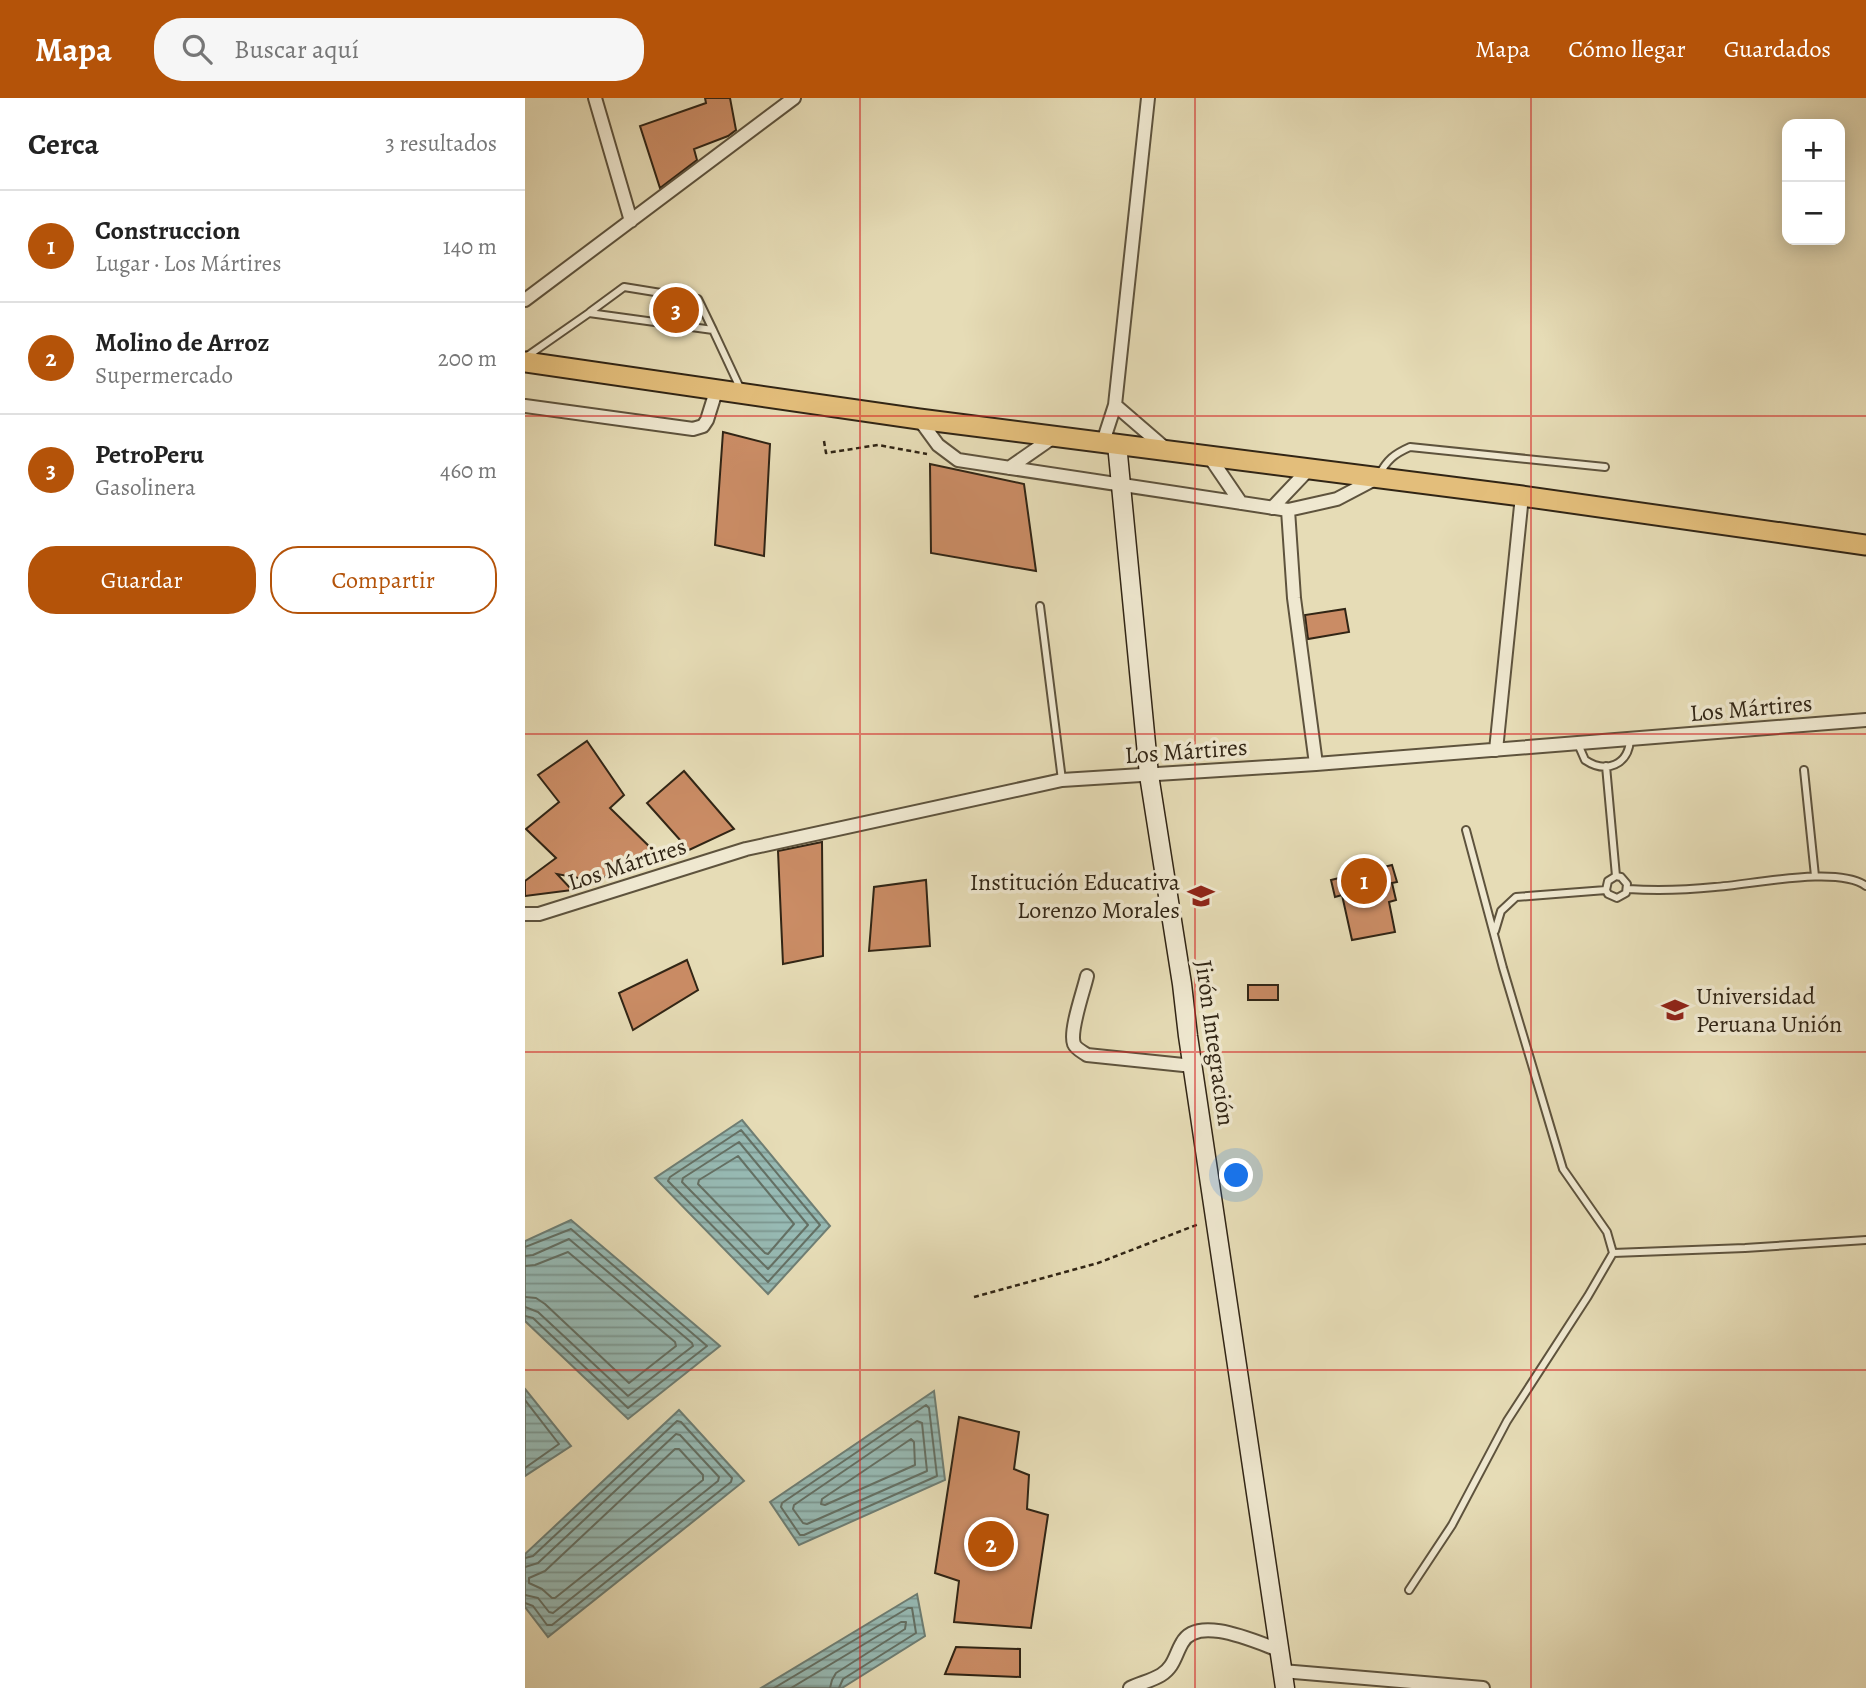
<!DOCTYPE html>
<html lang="es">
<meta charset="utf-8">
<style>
body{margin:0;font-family:Alegreya,serif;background:#f6f6f6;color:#222}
.controls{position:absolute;right:21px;top:21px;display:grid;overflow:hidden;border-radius:14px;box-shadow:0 4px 18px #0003}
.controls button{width:63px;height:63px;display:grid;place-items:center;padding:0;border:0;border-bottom:2px solid #e0e0e0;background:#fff;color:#222;font:35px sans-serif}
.you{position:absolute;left:712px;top:1078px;width:24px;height:24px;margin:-18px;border:5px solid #fff;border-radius:50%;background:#1a73e8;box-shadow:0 0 0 10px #1a73e833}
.badge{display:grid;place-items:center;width:46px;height:46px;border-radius:50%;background:#b45309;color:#fff;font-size:23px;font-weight:700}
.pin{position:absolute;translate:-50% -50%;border:4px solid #fff;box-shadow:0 2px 7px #0006}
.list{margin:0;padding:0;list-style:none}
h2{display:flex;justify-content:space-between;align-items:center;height:91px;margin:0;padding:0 28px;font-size:30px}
h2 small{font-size:23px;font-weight:400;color:#767676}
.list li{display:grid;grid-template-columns:46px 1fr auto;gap:21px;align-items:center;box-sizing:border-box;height:112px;padding:0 28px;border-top:2px solid #e0e0e0}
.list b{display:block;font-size:26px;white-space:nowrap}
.list p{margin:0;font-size:23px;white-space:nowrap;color:#767676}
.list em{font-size:23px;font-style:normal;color:#767676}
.actions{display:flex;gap:14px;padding:21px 28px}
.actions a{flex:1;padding:16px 0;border:2px solid #b45309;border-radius:28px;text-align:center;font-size:24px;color:#b45309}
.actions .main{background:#b45309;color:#fff}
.icon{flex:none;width:38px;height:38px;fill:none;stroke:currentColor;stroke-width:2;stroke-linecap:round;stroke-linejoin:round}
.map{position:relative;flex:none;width:1341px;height:1590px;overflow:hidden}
header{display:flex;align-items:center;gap:42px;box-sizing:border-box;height:98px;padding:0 35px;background:#b45309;color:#fff}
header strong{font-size:33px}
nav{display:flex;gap:38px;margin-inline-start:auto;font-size:24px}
.search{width:490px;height:63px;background:#f6f6f6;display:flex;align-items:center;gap:18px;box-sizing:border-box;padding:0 24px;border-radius:28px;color:#767676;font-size:26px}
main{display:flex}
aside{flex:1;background:#fff}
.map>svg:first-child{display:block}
</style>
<header>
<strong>Mapa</strong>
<div class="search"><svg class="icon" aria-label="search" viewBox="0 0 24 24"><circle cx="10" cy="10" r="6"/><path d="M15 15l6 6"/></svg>Buscar aquí</div>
<nav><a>Mapa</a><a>Cómo llegar</a><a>Guardados</a></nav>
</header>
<main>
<aside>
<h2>Cerca<small>3 resultados</small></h2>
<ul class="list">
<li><span class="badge">1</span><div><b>Construccion</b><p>Lugar · Los Mártires</p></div><em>140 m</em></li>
<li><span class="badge">2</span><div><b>Molino de Arroz</b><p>Supermercado</p></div><em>200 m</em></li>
<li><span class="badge">3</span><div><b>PetroPeru</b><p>Gasolinera</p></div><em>460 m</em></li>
</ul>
<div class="actions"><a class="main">Guardar</a><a>Compartir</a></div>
</aside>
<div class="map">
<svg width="1341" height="1590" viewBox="0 0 1341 1590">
<defs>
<pattern id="water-rules" width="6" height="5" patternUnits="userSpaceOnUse" patternTransform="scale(1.75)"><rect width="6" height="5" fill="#97bab4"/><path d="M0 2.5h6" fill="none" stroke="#7c9791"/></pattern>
</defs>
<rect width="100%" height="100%" fill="#e6dcb6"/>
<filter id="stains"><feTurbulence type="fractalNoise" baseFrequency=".00286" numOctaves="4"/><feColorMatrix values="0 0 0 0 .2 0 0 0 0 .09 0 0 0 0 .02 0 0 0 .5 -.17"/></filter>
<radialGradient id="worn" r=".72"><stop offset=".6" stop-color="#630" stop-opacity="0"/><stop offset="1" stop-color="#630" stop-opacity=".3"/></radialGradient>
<path fill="url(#water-rules)" stroke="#6e7e74" stroke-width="2" d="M217 1022 305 1128 243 1196 130 1080Z
M46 1122 195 1248 103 1321 0 1223V1143Z
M0 1291 46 1348 0 1378Z
M409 1293 420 1382 274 1447 245 1404Z
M154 1312 219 1383 23 1539 0 1509V1456Z
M392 1496 400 1538 317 1590H236Z"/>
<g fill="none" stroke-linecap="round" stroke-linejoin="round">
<path stroke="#647064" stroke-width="2" d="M216 1032 295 1127 243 1184 143 1083 145 1079Z
M214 1044 283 1127 243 1171 157 1084 158 1080Z
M213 1058 269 1126 243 1156 240 1155 173 1086 174 1082Z
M0 1149 46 1131 182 1248 103 1310 8 1220 0 1218
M0 1158 8 1157 44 1141 167 1245 168 1248 103 1298 13 1214 0 1209
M0 1168 10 1167 43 1154 150 1244 151 1248 104 1285 20 1206 11 1200 0 1199
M0 1302 34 1346 0 1370
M401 1307 404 1310 412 1378 279 1437H275L256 1409 257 1405Z
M392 1323 397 1325 402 1373 282 1426 278 1425 268 1411 269 1407Z
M386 1341 389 1344 390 1367 300 1407 296 1406 297 1401Z
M150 1351H154L178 1377V1382L30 1500H27L17 1491 4 1485V1480L20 1473Z
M0 1460 8 1458 152 1323 156 1324 207 1380 206 1384 27 1527H22L8 1508 0 1505
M0 1469 13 1465 151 1336 155 1337 194 1379 193 1383 28 1515 24 1514 13 1500 0 1497
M249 1590 383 1510H387L391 1535 318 1581 314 1590
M266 1590 376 1524H381L380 1531 311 1575 307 1582 305 1590"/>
</g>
<path fill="#ca8c65" stroke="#312515" stroke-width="2" d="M180 0H205L211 32 203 38 169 51 172 62 135 90 115 28 181 5Z
M198 334 245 346 239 458 190 447Z
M405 366 499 386 511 473 406 455Z
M820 511 824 534 783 541 780 517Z
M62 643 99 697 85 710 133 757 70 783 32 776 47 792 0 798V783L31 760 1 731 34 704 13 677Z
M159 673 209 731 164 752 122 705Z
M297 744 298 858 258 866 253 753Z
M867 767 872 784 867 785 871 802 864 804 870 834 827 842 817 797 810 799 806 782Z
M401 782 405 848 344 853 349 789Z
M162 862 173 892 108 932 94 895Z
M723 887H753V902H723Z
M434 1319 494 1334 489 1371 504 1377 502 1411 523 1417 506 1530 429 1524 434 1483 410 1475Z
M431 1549 495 1551V1579L420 1576Z"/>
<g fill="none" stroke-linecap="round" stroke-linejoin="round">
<g stroke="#5e533d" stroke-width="10">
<path id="lane" d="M65 214 99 189 173 201 188 232
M1 259 64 215 188 232 216 292
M854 377C862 362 869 356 885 349L1080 369
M515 508 537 682
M1053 646 1060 662C1081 676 1104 667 1105 641
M1081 668 1091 778
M1279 672 1290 778
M1103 791C1132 793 1161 792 1190 789 1225 787 1313 767 1341 788
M1081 792 1083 783 1091 778
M970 833 976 813 991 799 1081 792 1083 796 1092 800 1101 795 1102 786 1096 779 1091 778
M1088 1155 1220 1150 1341 1142
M884 1492 927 1427 982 1323 1063 1198 1088 1155 1082 1134 1038 1071 978 870 941 732"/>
</g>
<g stroke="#5e533d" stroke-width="16">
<path id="street" d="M70 0 106 123
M623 0 590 307 641 351
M0 202 269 0
M0 308 168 331 178 328 182 322 192 290
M394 321 413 347 433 362 763 412 812 401 852 380
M578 344 590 307
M684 358 716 405
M484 370 530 338
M747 410 784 371
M763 412 769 500 791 666
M971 652 997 398
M0 816H14L221 751 537 682 791 666 1341 622
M562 878C559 892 544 933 549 946 551 951 558 954 562 957L668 968
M757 1573 958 1590
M605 1590C615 1585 626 1583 636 1577 649 1569 650 1557 657 1545 672 1516 731 1544 754 1552"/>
</g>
<g stroke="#312515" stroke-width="21">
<path id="secondary" d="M592 346 624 677 657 886 663 938 760 1590"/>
</g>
<g stroke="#312515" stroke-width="23">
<path id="primary" d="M0 264 394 321 997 398 1341 447"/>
</g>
<path stroke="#312515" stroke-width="2.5" stroke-dasharray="5 3.5" stroke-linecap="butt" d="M299 343 301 355 353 347 402 356
M449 1199 573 1165 674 1126"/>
<use href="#lane" stroke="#efe8d0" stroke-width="6"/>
<use href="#street" stroke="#efe8d0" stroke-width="12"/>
<use href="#secondary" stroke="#efe8d0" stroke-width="18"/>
<use href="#primary" stroke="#e3be7b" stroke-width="19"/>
</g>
<path fill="none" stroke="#d62828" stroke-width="2" stroke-opacity="0.55" d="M335 0V1590M670 0V1590M1006 0V1590M0 318H1341M0 636H1341M0 954H1341M0 1272H1341"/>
<defs>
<g id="school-bare" transform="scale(2.1)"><path d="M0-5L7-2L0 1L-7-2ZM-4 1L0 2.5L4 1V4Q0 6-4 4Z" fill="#8f2418" stroke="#efe8d0" stroke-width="2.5" paint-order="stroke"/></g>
<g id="university-bare" transform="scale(2.1)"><path d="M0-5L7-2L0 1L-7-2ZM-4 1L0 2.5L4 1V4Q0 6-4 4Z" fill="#8f2418" stroke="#efe8d0" stroke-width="2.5" paint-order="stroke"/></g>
</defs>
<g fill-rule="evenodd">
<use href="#school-bare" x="676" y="798"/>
<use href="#university-bare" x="1150" y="912"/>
</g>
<g text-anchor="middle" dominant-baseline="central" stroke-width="7" stroke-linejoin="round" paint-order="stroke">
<g font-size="24" fill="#312515" stroke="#efe8d0">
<text transform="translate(1226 610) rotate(-5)">Los Mártires</text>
<text transform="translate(661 653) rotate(-4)">Los Mártires</text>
<text transform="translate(102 766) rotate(-18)">Los Mártires</text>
<text transform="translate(690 945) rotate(82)">Jirón Integración</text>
</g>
<g font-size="24" fill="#312515" stroke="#efe8d0" text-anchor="end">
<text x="655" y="784">Institución Educativa<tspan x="655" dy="28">Lorenzo Morales</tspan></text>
<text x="1171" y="898" text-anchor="start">Universidad<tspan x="1171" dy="28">Peruana Unión</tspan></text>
</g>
</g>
<rect width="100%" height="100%" filter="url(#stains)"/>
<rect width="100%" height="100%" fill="url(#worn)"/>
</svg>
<div class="controls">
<button>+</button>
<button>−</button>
</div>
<div class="you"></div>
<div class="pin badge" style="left:839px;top:783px">1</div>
<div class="pin badge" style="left:466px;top:1446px">2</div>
<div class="pin badge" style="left:151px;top:212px">3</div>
</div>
</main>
